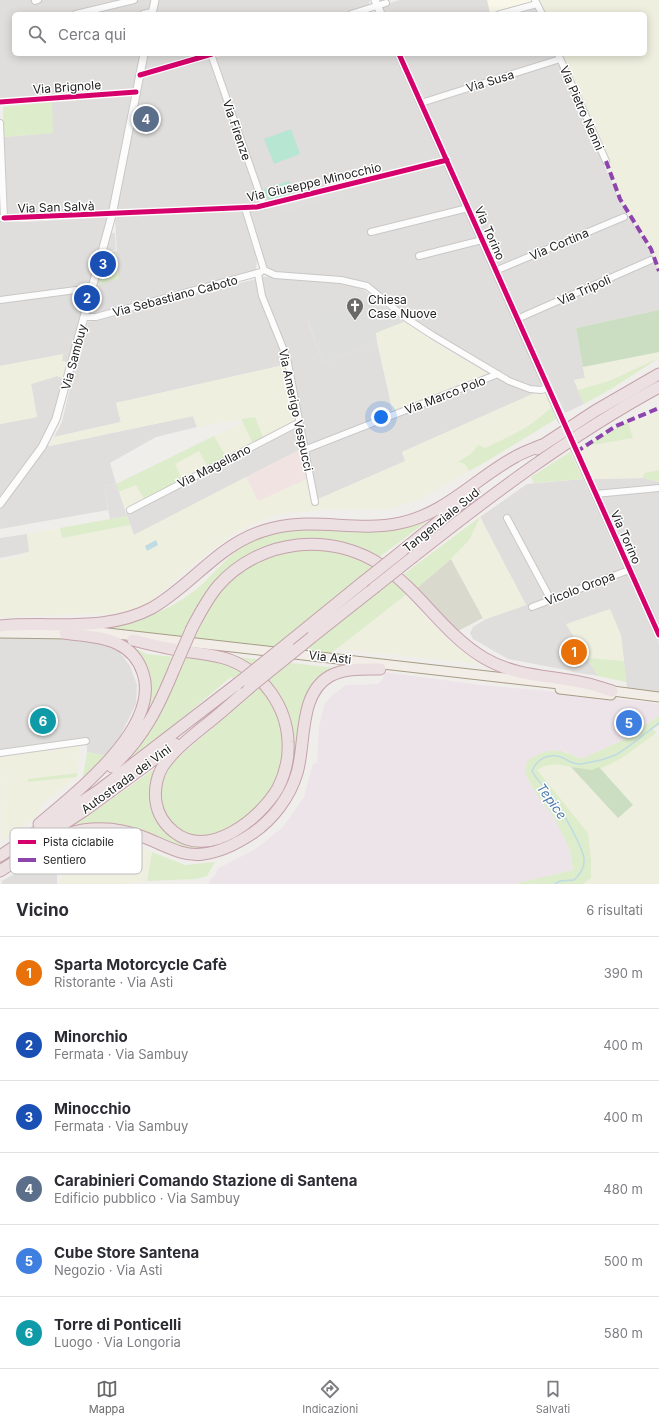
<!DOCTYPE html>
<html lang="it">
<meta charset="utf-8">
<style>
body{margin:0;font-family:Inter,sans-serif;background:#f7f7f7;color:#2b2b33}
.you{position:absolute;left:381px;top:417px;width:14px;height:14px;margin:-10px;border:3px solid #fff;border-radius:50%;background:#1a73e8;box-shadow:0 0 0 6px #1a73e833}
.badge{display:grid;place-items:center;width:26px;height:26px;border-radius:50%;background:#6a6968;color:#fff;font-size:13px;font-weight:700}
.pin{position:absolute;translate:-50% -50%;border:2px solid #fff;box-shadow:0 1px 4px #0006}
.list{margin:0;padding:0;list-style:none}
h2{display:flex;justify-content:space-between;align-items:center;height:52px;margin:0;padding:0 16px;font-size:17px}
h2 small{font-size:13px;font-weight:400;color:#7c7c81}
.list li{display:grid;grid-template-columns:26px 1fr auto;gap:12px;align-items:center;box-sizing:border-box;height:72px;padding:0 16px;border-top:1px solid #e1e1e2}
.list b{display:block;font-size:15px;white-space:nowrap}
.list p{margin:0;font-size:13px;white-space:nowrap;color:#7c7c81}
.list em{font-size:13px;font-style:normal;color:#7c7c81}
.icon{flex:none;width:22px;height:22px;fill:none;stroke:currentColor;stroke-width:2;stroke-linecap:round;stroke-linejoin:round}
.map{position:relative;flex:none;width:659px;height:884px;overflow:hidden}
.search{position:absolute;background:#fff;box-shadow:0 2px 10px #0003;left:12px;right:12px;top:12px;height:44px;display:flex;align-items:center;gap:10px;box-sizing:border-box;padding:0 14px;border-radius:6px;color:#7c7c81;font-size:15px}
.sheet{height:484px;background:#fff}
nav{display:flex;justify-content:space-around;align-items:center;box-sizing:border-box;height:56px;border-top:1px solid #e1e1e2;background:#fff;font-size:11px;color:#7c7c81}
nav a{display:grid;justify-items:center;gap:2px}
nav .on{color:#6a6968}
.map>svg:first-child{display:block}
</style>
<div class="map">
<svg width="659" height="884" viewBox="0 0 659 884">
<rect width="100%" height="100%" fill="#f0eeeb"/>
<path fill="#dfdedc" d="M0 0H152L149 14H14V54H141L135 88 0 100Z
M158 0H370L368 7 344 14H155Z
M400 0H533L534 2 492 14H383L380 6Z
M536 7 539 14H512Z
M147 54H207L143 73Z
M228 54H396L443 159 264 204 214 58Z
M404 54H556L557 57 425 100Z
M210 57 260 205 115 213 143 77Z
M560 62 617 195 627 213 499 268 427 105Z
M131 95 110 213 8 216 4 137 52 133V102Z
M445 162 542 382 539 388 520 385 432 334 367 284 274 273 266 267 247 210Z
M242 211 257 256 256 272 95 316 90 313 105 253 117 251 115 219 119 216Z
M110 217 70 363 62 361 63 355 0 366V221L25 222Z
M630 218 654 258 520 317 500 272Z
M655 261 659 274V310L576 328 585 378 574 380 584 404 565 413 521 320Z
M273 276 334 282 361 288 372 296 308 322 323 363 377 342 393 413 305 447 293 373 286 348 261 285 262 277Z
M256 279 259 294 280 346 284 365 116 403 121 422 54 437 62 422 79 349 88 322Z
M57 376 65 379 57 409 39 448 0 499V424L37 417 31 384Z
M497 377 514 387 537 392 402 452 406 461 316 500 307 453Z
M193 416 197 427 156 437 110 463 116 483 104 486 108 510 0 529V509L47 445 50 446Z
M295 427 301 449 134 535 126 513Z
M643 478 659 482V625L600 497 593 479Z
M583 479 648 622 650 623 659 642V696L627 689 621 635 567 625 598 676 508 659 473 639 470 633 473 627 486 619 526 605 480 517 527 484Z
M27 534 30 552 0 558V538Z
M0 637H50L72 639 105 644 119 651 130 666 137 685 136 704 116 744 107 756 87 752V739L0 751Z
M61 847 63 851 57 871V884H2V881Z"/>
<path fill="#f1e3e1" d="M301 449 307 479 258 502 246 477Z"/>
<path fill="#ede4e9" d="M384 672 481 685 549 691 653 703 659 704V716L623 740 581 759 565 751 525 774 537 795 555 819 570 850 573 870 514 884H210L209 881 216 874 217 869 254 850 283 827 304 797 313 764 317 763 319 727 324 705 331 696 346 685 378 684 383 679Z"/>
<path fill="#f8f7e8" d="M487 0H532V1L490 13Z"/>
<path fill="#dededc" d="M372 296 404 322 376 333 377 342 323 363 308 321Z"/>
<path fill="#d9d9cd" d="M451 559 483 618 458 631 417 588Z"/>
<path fill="#efefdf" d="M539 0H659V269L652 248 622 199 601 140 562 54H645V14H546Z
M404 322 453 354 491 374 393 413 376 333Z
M659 352V358L609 381 578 390 574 380 585 378 583 367Z
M63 354 62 361 68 363 63 378 57 376 31 384 37 417 0 424V366Z
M284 365 293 421 264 439 255 417 197 427 193 416 50 446 54 437 121 422 116 403Z
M537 392 546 395 551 407 542 416 506 438 485 448 478 446 472 453 459 462 465 464 469 471 420 499 389 509H335L279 514 247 526 233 534 189 568 154 599 140 607 116 614 103 617 102 614 0 617V561L24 556 23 553 29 552 27 534 60 528 62 538 130 525 134 535 246 477 258 501 307 479 309 499 316 500 405 461 402 452Z
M659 412V470L644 473 643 478 593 479 581 452 583 448 586 446 633 438 628 422 646 418Z
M242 422 253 444 227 458 214 436Z
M199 451 207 466 182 479 175 464Z
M136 485 144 499 125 509 118 492Z
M480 517 526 605 486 619 483 618 451 559 470 539Z
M405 595 453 644 479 664 337 649Z
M610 609 621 635 624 661 587 658 566 624Z
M656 733 659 737V884H583L591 878V860L588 833 537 770 545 765 559 764 571 767 618 818 633 805 599 767 616 761Z
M80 744 77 773 28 779V782L77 777 42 804 38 816 1 841 0 755 48 749 49 753 56 751 58 747Z
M110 840 134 844 152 852 147 881 120 884H62L60 882 67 850 74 845Z"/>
<path fill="#ddeccb" d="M52 102 53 133 4 137 3 107Z
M116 253 119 279 98 285 106 255Z
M659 358 611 389 584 404 578 390 609 381Z
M551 407 556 419 482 464 469 471 465 464 458 462 472 453 478 445 485 448C509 437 533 426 551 407Z
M255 417 264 439 253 444 241 419Z
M628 422 633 438 586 446Z
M214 436 227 458 207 466 199 451 175 464 182 479 144 499 136 485 118 492 116 484Z
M570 452 583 479 534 483 531 477Z
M659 470V482L643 478 644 473Z
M127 516 130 525 62 538 60 528Z
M480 517 470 539 451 559 417 588 404 574Z
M426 522 378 558 298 541 232 569 183 637 103 629C138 621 171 611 199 587 218 570 234 547 259 538 272 533 286 528 300 528 326 527 353 533 379 532 395 531 410 526 426 522Z
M320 548 359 557 396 582 407 594 330 654 308 650 192 639 214 595 246 566 282 550Z
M122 644 134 647 146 654 175 657 148 720 124 748 147 676Z
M230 656 335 668 323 675 292 778 283 797 265 820 219 848 186 851 132 827 102 823 69 829 157 767 149 790 152 808 180 841 193 846H209L228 841 247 829 287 779 285 714Z
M183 657C202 658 222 660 239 669 279 690 296 745 276 785 269 800 257 809 245 818 239 822 232 830 225 832 216 836 203 836 193 838L168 824C161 802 156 791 166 768L252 694 231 677 145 749 92 789 113 771Z
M587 658 624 661 626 682 598 676Z
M659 716V725L653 729 656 733C639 745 612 769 591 770 572 771 557 757 537 770L588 833 591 860V878L583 884H514L573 870 570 850 555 819 537 795 525 774 527 761C548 747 558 748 581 759L623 740Z
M87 752 107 756 83 777Z
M77 773V777L28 782V779Z
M152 852 185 865 215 862 207 876 196 879 147 881Z"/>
<path fill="#cbdec1" d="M659 310V352L583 367 576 328Z
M571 767 592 770 599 767 633 805 618 818Z"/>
<path fill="#b7e6d2" d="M291 129 300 154 274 164 264 139Z
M289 181 293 193 268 201 264 189Z"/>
<path fill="#e0dfde" d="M143 77H145L152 96 140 93Z
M337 190 339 196 316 202 313 205 280 213 278 206Z
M107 233H115L116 250 102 252Z
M116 483 127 516 110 519 104 486Z
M563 656 583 658 592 675 572 672Z"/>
<path fill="#bfdbe3" d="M156 540 158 545 147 551 145 546Z"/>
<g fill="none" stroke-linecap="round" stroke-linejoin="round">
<path stroke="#bfdbe3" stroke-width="1.5" d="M555 884 560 881 574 880C580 874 585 868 584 859 583 847 562 811 555 800 548 789 538 783 532 771 536 760 549 752 561 757 569 760 571 765 581 764 593 762 606 760 617 754 631 746 645 733 659 723"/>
<g stroke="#c9c8c7" stroke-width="8">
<path id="minor" d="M535 0 542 14
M35 1 38 0
M76 14 134 0
M143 14 152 12
M351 14 386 3
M500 14 537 4
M211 54 264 206
M558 54 606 161
M140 75 212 54
M0 102 136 92
M421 103 560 59
M0 123 4 218
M245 208 264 270 275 275 341 280 367 286 406 318 432 335 509 381 530 389 541 390 548 388
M0 218 257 207 447 160
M371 232 468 208
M419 256 482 240
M495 271 624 217
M258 274 262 296 287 358 315 502
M0 300 76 290H92
M84 317H96L261 272
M517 319 651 260
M304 450 498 374
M595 494 659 488
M130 510 298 423
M507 518 551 600
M532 607 629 570
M0 753 86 741"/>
</g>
<g stroke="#c9c8c7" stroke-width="9">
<path id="tertiary" d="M375 0 381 14
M152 14 155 0
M399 54 562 420
M574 447 659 635
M0 504 42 447 56 419 112 215 144 54"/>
</g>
<g stroke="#a79c86" stroke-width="11">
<path id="primary" d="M72 629 568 685
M0 633 71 634
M560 689 611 695
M605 690 659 697"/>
</g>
<g stroke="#c5a2ac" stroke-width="13">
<path id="motorway" d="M537 449 595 411 659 374
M402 551 474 493
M413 557C491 495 571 435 659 387
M0 626C49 621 106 633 152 608 191 586 218 545 263 531 310 515 354 533 400 523 445 514 476 478 515 457 523 452 533 449 542 445
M192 628C200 613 207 599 218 586 260 538 333 531 384 567 422 594 445 635 484 658 518 678 553 675 589 684 597 686 605 689 612 691
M312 637 374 588
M133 640C148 644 162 647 177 650 194 653 214 654 230 660 263 673 287 707 288 742 289 758 285 774 278 788 260 819 209 860 174 832 164 824 158 815 156 802 154 789 157 773 166 762 176 748 190 738 203 727 219 715 234 701 249 688
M288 643 363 582
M112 767C144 738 159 706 175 667
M39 824C75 793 161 728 143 673 139 661 131 650 118 644 103 636 82 636 65 633
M41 839 85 810 175 744
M0 856 98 791 237 684
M0 871C26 855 52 835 83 830 104 827 126 830 146 838 164 845 183 857 203 854 221 852 238 843 253 833 273 819 290 797 297 773 306 744 298 694 330 676 345 668 363 669 380 669"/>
</g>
<use href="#minor" stroke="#fdfcfc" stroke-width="6"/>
<use href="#tertiary" stroke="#fdfcfc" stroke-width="7"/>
<use href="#primary" stroke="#f3ede7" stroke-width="9"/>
<use href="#motorway" stroke="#ece0e2" stroke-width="11"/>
<g stroke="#c5a2ac" stroke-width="13" stroke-linecap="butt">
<path id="motorway-bridge" d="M363 582 402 551
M374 588 413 557
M175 667 192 628
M237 684 288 643
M249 688 312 637"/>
</g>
<use href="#motorway-bridge" stroke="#ece0e2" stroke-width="11"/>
<path stroke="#8e44ad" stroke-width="4" stroke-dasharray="8 4" stroke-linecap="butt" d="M606 161 620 199 651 249 659 271
M576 452 616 426 659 408"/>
<g stroke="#fff" stroke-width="8">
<path id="cycleway" d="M399 54 659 635
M140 75 212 54
M0 102 136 92
M4 218 257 207 447 160"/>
</g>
<use href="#cycleway" stroke="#d6006c" stroke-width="5"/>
</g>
<defs>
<g id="church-pin" transform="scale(0.9)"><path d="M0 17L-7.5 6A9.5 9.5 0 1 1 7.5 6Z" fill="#6a6968" stroke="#fff"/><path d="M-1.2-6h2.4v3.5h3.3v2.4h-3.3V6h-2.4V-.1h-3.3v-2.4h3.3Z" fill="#fff"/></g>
</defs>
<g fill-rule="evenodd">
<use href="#church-pin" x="355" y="306"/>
</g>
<g text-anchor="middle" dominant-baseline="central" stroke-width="3" stroke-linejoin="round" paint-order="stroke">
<g font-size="12" fill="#222" stroke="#fff">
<text transform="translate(490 81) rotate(-17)">Via Susa</text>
<text transform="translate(67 87) rotate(-4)">Via Brignole</text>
<text transform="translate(582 108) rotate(66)">Via Pietro Nenni</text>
<text transform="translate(237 130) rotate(71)">Via Firenze</text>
<text transform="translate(314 182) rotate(-13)">Via Giuseppe Minocchio</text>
<text transform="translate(56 207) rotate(-2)">Via San Salvà</text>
<text transform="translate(490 233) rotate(66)">Via Torino</text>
<text transform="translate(559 244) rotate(-23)">Via Cortina</text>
<text transform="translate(584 290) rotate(-24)">Via Tripoli</text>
<text transform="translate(175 296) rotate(-15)">Via Sebastiano Caboto</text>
<text transform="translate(74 357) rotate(-75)">Via Sambuy</text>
<text transform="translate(445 395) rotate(-21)">Via Marco Polo</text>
<text transform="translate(296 410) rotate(78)">Via Amerigo Vespucci</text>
<text transform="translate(214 466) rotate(-27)">Via Magellano</text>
<text transform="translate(441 520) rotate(-39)">Tangenziale Sud</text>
<text transform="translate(626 537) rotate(66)">Via Torino</text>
<text transform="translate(580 588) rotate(-21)">Vicolo Oropa</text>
<text transform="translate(330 657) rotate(6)">Via Asti</text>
<text transform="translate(126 779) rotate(-36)">Autostrada dei Vini</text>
</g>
<g font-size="12" fill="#222" stroke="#fff" text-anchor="start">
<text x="368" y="299">Chiesa<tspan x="368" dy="14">Case Nuove</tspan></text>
</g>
<g font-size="13" font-style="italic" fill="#4a7aab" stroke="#fff">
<text transform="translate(552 801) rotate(54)">Tepice</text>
</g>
</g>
<rect x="10" y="828" width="132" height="46" rx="6" fill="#fff" stroke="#bdbdbd" stroke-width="1"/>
<rect x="18" y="840" width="18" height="4" fill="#d6006c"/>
<rect x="18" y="858" width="18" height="4" fill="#8e44ad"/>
<g font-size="11" fill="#222">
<text x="43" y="846">Pista ciclabile</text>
<text x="43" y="864">Sentiero</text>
</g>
</svg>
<div class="you"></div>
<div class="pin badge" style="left:574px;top:652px;background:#e8710a">1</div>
<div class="pin badge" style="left:87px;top:298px;background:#1a4fb4">2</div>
<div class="pin badge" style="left:103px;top:264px;background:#1a4fb4">3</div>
<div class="pin badge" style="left:146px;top:119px;background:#5c6f8a">4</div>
<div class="pin badge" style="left:629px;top:723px;background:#3f7fe0">5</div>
<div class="pin badge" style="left:43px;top:721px;background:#0f9aa8">6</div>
<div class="search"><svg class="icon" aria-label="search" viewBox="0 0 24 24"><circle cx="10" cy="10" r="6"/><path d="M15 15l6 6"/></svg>Cerca qui</div>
</div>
<section class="sheet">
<h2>Vicino<small>6 risultati</small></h2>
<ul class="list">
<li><span class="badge" style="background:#e8710a">1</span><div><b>Sparta Motorcycle Cafè</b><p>Ristorante · Via Asti</p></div><em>390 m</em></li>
<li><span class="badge" style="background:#1a4fb4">2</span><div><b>Minorchio</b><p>Fermata · Via Sambuy</p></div><em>400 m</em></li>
<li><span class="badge" style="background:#1a4fb4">3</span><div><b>Minocchio</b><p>Fermata · Via Sambuy</p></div><em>400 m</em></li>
<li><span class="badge" style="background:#5c6f8a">4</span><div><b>Carabinieri Comando Stazione di Santena</b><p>Edificio pubblico · Via Sambuy</p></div><em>480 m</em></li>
<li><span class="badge" style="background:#3f7fe0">5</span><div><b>Cube Store Santena</b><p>Negozio · Via Asti</p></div><em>500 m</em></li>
<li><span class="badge" style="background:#0f9aa8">6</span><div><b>Torre di Ponticelli</b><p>Luogo · Via Longoria</p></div><em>580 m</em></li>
</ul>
</section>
<nav>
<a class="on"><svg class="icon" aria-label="map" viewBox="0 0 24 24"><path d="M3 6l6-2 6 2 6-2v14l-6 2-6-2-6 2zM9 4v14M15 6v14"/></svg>Mappa</a>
<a><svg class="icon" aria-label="directions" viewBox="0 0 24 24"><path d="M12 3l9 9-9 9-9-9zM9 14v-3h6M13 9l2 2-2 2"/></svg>Indicazioni</a>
<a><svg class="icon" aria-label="saved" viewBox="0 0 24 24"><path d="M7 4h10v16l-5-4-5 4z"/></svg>Salvati</a>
</nav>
